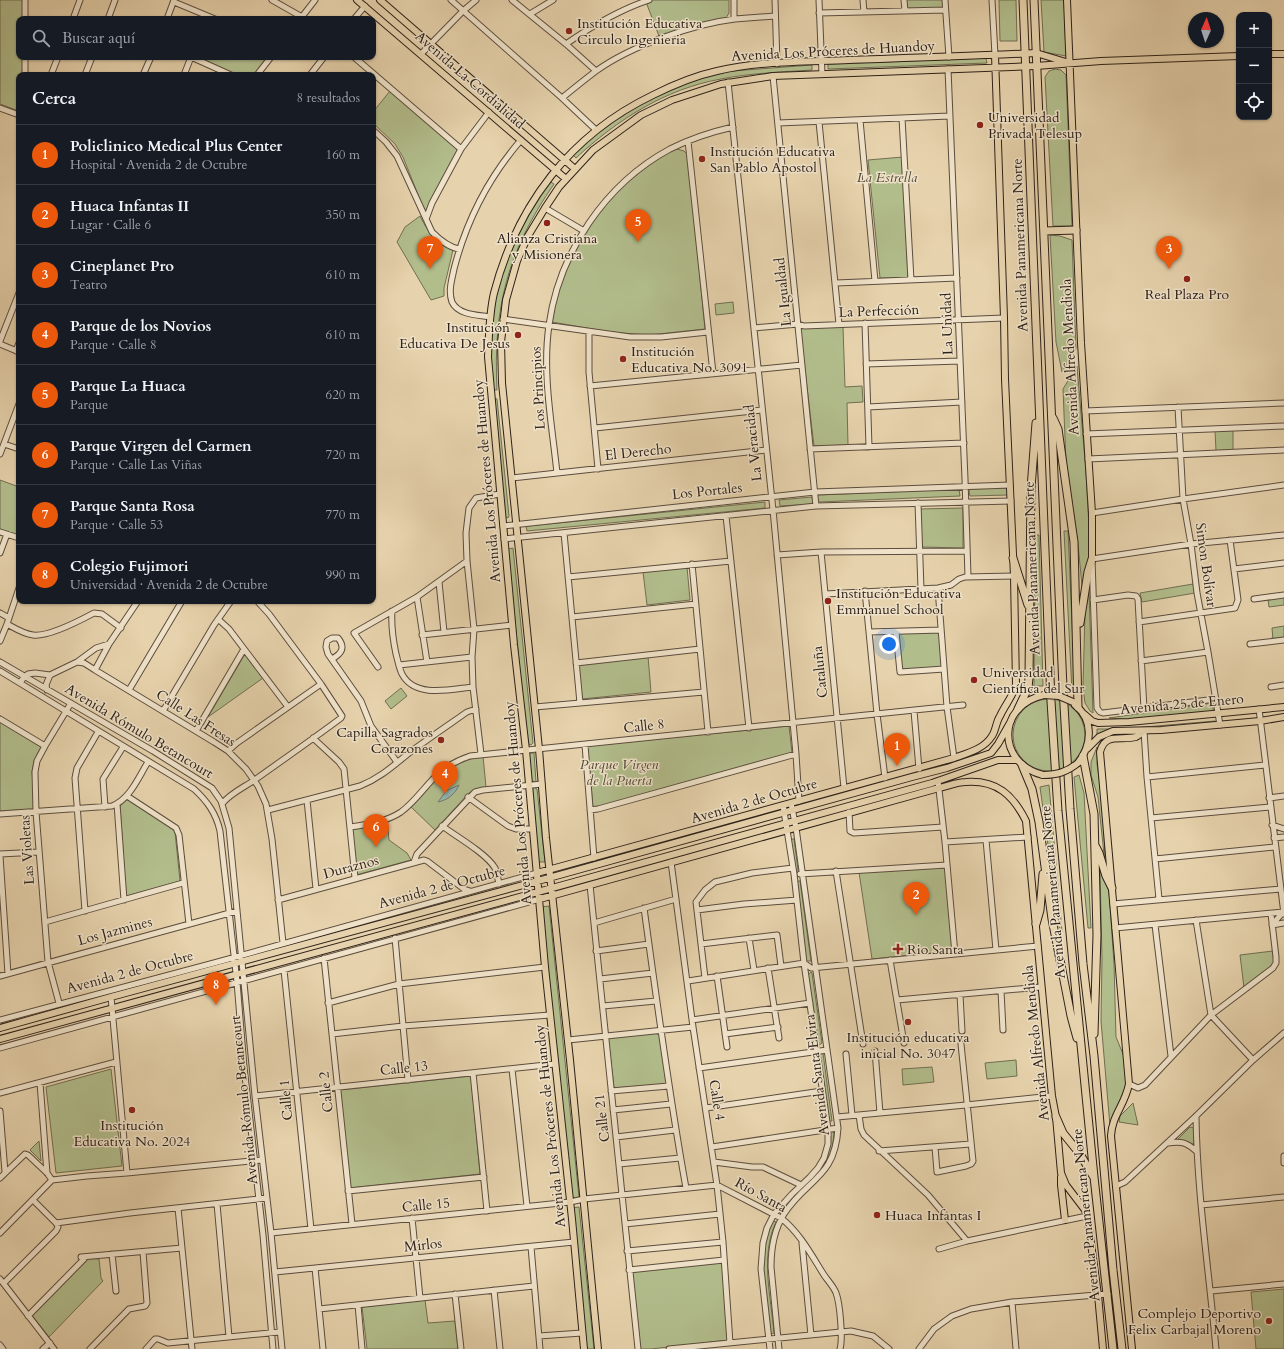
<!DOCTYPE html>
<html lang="es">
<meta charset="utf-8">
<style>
body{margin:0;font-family:Cardo,serif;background:#20242c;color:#f1f3f6}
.controls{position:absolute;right:12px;top:12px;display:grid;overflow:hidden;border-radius:8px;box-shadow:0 1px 3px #0004}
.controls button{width:36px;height:36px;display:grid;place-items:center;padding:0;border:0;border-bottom:1px solid #363941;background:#171b24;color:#f1f3f6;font:20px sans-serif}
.compass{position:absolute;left:1188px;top:12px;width:36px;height:36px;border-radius:50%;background:#171b24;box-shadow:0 1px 3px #0004;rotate:3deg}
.you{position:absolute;left:889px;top:644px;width:14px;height:14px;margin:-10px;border:3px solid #fff;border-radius:50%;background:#1a73e8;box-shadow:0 0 0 6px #1a73e833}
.badge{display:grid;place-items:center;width:26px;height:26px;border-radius:50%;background:#ea580c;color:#fff;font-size:13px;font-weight:700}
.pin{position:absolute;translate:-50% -33px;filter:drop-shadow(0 1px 2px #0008)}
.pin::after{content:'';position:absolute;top:21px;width:14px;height:12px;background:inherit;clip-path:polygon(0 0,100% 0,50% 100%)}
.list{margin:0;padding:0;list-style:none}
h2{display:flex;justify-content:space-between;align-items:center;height:52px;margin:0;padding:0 16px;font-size:17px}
h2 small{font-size:13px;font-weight:400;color:#9ea1a6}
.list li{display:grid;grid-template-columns:26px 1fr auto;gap:12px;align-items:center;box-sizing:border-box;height:60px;padding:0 16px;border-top:1px solid #363941}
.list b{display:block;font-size:15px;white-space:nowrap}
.list p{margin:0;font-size:13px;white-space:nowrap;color:#9ea1a6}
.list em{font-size:13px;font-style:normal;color:#9ea1a6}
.icon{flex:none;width:22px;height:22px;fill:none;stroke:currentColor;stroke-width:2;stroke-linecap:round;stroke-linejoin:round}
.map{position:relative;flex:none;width:1284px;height:1349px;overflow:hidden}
.search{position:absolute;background:#171b24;box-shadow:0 1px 3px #0004;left:16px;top:16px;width:360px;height:44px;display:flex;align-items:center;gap:10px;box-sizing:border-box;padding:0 14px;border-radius:8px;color:#9ea1a6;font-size:15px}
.panel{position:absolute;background:#171b24;box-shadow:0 1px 3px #0004;left:16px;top:72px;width:360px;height:532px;border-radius:8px}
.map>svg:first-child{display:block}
</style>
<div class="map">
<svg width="1284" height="1349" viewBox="0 0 1284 1349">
<rect width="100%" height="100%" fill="#e6d2ac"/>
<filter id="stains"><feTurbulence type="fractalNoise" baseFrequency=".005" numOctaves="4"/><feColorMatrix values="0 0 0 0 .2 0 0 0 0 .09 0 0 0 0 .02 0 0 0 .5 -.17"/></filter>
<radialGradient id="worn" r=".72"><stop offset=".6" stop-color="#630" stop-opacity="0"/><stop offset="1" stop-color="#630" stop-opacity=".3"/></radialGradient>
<path fill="#b2bd8c" stroke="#706f52" d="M0 0H23V19H19V57H23V75H19V111L0 104Z
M651 0H729V13L726 18 659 36 646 2Z
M906 0H943L944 8 906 9Z
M999 0H1016L1017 41H1000Z
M1041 0H1064L1066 56 1044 52Z
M196 57H267L254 75H236Z
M986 58 987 63 828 69V64Z
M812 65V70C782 72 751 73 721 79 665 89 617 120 576 158L572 154 615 119 667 90 702 77 732 71Z
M1055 69 1061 70 1066 75 1072 226H1053L1045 77 1049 71Z
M390 91 458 150 425 212 403 157 395 144 373 123V112Z
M677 149 684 151 688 155 705 329 649 335 610 332 552 322 551 319C554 308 556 295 560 284 572 252 597 208 623 186 638 172 655 161 672 150Z
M903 157 908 278H880L868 160Z
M549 181 554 184C507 252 493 308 497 390H491L490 340 495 299 501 278 505 263 523 223Z
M420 216C429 234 435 241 453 250L444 288V296L431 300 397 242 405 227Z
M1050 235 1060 236 1072 240 1076 349 1062 372 1056 342Z
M733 302 734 313 716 315 715 304Z
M843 327 845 387 862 386 863 402 847 403 848 445 814 446 800 328Z
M1077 366 1086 472 1090 547 1083 596 1078 544 1066 462 1063 389Z
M494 398 497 399 509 516 508 518 504 516Z
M1215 430H1233V451H1216Z
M0 480 19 487V536L0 529Z
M1008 488V495L970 496 969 491 970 489Z
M959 489 960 496 819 502 818 501 817 496 818 495Z
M812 497 813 504 780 506 779 500Z
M765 502V508L527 531 526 526H528Z
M963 508V548L922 547 920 509Z
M1064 531H1068L1075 692H1072Z
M1035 535H1039L1043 686H1034Z
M513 548 533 743 531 745 527 743 508 549Z
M687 567 690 600 647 605 643 572Z
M1193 584 1195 593 1142 602 1140 593Z
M1089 591 1093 713 1090 711 1085 703 1083 687 1085 612Z
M1284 597V605L1269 607 1268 599Z
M1284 626V639L1273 640 1272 628Z
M940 631 943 667 901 671 897 633Z
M245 654 263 678 208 717Z
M648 656 651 692 582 699 578 665Z
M401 688 407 696 391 709 385 701Z
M1013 735a36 36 0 1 1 72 0a36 36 0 1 1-72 0Z
M1212 703 1214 713 1135 720 1109 718Z
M1215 721 1217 722 1097 735V729H1121Z
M0 722 41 747 34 761 32 772 35 809 0 811Z
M789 726 792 753 598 807H593L587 746Z
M1097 747V764L1103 805 1105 864 1098 797 1091 775V762Z
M530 753H534L536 782 531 781 528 755Z
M483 756 486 787 475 789 469 793 435 830 411 807C434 781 447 763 483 756Z
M1079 775 1084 793 1091 928H1088L1074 777Z
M1049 785 1062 932H1060L1040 787Z
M533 787 537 789 545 862H539L531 789Z
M128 799 172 828 175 832 180 881 126 896 120 806Z
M387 820 389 840 407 853 411 860 356 875 352 829Z
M790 839H794L798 870 794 871Z
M945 868 953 951 872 959 859 872Z
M1100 871 1109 891 1114 964 1116 1037 1125 1059 1127 1084 1110 1126 1101 1021 1102 958Z
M796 881H800L811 961H806Z
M549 906 579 1197 572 1198 541 907Z
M1273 951 1274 962 1271 967 1244 988 1240 955Z
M811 972 812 973 822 1043 819 1045 808 975Z
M659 1033 667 1084 614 1088 608 1037Z
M819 1053H823L832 1121H828Z
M1016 1060 1017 1076 987 1079 985 1063Z
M932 1067 934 1082 903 1085 902 1069Z
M111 1069 122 1166 56 1173 46 1087Z
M471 1076 480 1174 350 1188 340 1090Z
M1133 1103 1138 1125 1119 1122 1120 1116Z
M1190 1127 1194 1128V1144H1191L1179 1140 1178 1139Z
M832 1131 834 1133C833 1141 833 1148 830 1155 822 1174 803 1187 790 1202 786 1205 783 1210 780 1214L779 1211 820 1167 830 1132Z
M39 1141 41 1161 30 1150Z
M579 1207 594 1349H586L571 1208Z
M773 1221 776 1222C760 1255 771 1298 774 1333L770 1334C766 1296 756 1257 773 1221Z
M83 1258 99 1259 101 1278 103 1281 49 1337 30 1313Z
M722 1261 729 1340 651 1349H639L631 1271Z
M1284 1289V1349H1256L1251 1292Z
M425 1300 428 1323 455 1321 458 1349H367L362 1307Z"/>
<path fill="#98b6b1" stroke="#6e7a74" d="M459 785C455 794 448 800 438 802L446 791Z"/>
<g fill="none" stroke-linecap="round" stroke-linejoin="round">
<g stroke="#5c4d3e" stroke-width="7">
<path id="minor" d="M272 0 302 17
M451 0 562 98 596 130
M512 0 566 44 596 71
M734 0V19
M775 0 777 64
M819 0 822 74
M863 0 864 12
M904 0 905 11
M945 0 949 57
M992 0 995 55
M174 2 215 19
M819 13 945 10
M530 14 553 0
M301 18 315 0
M25 19V0
M73 19 80 0
M108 19 115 0
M167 19 174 0
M354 19 365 6
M566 44C592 26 619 10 649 0
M421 54 463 11 476 0
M191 57 231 75
M354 57 461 149
M948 69 965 479 968 577
M25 75V57
M51 75 58 57
M85 75 92 57
M143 75 151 57
M184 75 191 57
M257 75 271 57
M310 75 324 57
M773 76 816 506
M728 82 773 510 796 754 799 801
M562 98C573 89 584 80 596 71 631 46 693 24 735 19 749 18 762 17 775 16
M0 108 19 115
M902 118 911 280
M860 120 875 281
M819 122 839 324
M778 123 950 116
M373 130 386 142 397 156 432 232C440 240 448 247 459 249
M688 141 713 373
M545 208 584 231
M426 219 432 203 461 149 489 112
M836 283 957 278
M490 317C478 315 458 315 452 302 448 291 452 279 454 269 466 222 489 177 521 140
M503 319 630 337H661L708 332
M865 323 869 447
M754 328 798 324 804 326 1004 318
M589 332V372L598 469
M0 341 19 293
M0 344 19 352
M16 351 19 343
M866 364 960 361
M590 386 802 365
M868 407 962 402
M1178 407 1183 499 1191 544 1197 593 1208 652 1220 725
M1085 411 1284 403
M595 428 762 410
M1086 434 1284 426
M4 444 19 449
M810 449 964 443
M0 454 19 404
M1088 459 1284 450
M557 473C552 425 542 374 549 325 559 253 605 184 670 149 690 139 711 132 733 127
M512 478 766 450
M918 503 921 589
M1092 513 1183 499 1284 485
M726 516 749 728
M503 526 815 492 1010 485
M0 532 19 538
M564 533 580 703
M504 539 816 506 1011 501
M821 552 844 788
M0 553 7 534
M777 555 821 552 967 551
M692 564 708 732
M1234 569 1284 563
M568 577 731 561
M439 582 444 632
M938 588 947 707 954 758
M865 591 877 714 885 778
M825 594 938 588 951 585 959 579 965 577 1014 576
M417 597 427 662
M1254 599 1284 595
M1093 600 1128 595 1136 596 1138 599 1144 709
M392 611C391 626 393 640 396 654 398 661 399 668 402 674 415 699 452 689 473 687
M0 613 9 618
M572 617 696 604
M218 619 229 629 288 707
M1139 622 1235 608 1238 600 1230 540
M7 624C16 629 24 634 33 635 48 637 81 620 94 613L102 614 121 628
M869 632 941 630
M896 632 900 672 944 669
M422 635 512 625
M0 641 7 624 19 588
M1250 644 1284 640
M332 659C341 654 346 648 338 638H332L327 641 326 647 328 654 361 701 371 726 397 762
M1141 661 1208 652
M0 662 153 751 212 788 221 801 229 828 255 1096 271 1233 282 1349
M77 662 84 663 95 670 214 742 228 751 246 769 258 786 266 804 272 839 283 943
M576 663 700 649
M399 665 472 657
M378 667 354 633 417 597 467 561
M95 670 109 644
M0 671 194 789C207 801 216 813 220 831L237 982 244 1067 263 1235 273 1349
M20 683 24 677 28 674 35 673 50 675 77 662 96 648 109 644 138 601
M1271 687 1284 685
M47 690 46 685 50 675
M129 690 182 601
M1216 699 1103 713 1100 712 1097 708 1092 559 1191 544 1284 535
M535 707 704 692
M1259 709 1284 914
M163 711 214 625 231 601
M914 711 919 769
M0 719 45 746
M196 731 244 649
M1144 731 1147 777 1159 899
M313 738 339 762 344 769 355 878
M585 745 594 858
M228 751 237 743 321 684
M481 754 473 687 472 657 474 629 467 561 466 533 469 508 476 498 500 494
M1147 777 1265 765
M938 781 945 842 955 954
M127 796 176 828 179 835 189 924
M468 797 508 826 516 829H533
M1269 798 1284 796
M307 800 316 889
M117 804 124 900
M222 804C230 793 245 787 256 779 284 759 313 739 341 718L342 716 321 684 269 614 257 601
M105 807 103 779 123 747
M268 810 360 786C380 778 393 766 409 753 428 739 447 726 467 712L476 709
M590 810 598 809 796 754
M849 812 850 831 854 833 943 827
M0 814 112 806C130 799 138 778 148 762
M1151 818 1270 807
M1272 825 1284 829
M442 826C456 836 487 854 495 868 497 873 498 879 499 884
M351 827C368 824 386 822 401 812 415 802 425 786 438 774 447 766 458 760 470 756L963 705
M1274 838 1284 837
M986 840 996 950
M945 842 1028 837
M0 854 39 852
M0 856 8 974
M1155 859 1275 847
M414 862 417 854 475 792 483 790 542 784
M671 862 693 1027 717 1185 723 1242 730 1343
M836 871 863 1044
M800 874 947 865
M590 885 638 1349
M278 900 424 860 427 861 464 889 470 891
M1113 904 1281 889
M644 908C657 1002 669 1095 686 1188
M697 910 744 904 797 900
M85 911 75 778 77 768 98 732
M1196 920 1211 1015 1253 1060
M45 922 183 883
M594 923 676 899
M1155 925 1171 1056
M1272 925 1283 912
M1272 925 1284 923
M1115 928 1283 912
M395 938 408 1080
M749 938 754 970
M701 944 777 935 781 966
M596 951 649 944
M324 958 352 1224
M890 960 904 1043
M768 968 779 1038
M284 970 311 1229
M0 976 237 911
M717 976 727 1047
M705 978 696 902 705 890 715 882 752 873 793 868
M600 979 653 973
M688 981 804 963 811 968 1038 946
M1001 991 1003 1030
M960 995 962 1031
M111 997 127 1173
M897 1000 1041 987
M59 1003 48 962 36 812 35 772 37 761 45 746 71 703
M328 1003 399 984 545 967
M603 1006 656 1001
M0 1020 214 963 537 873
M692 1020 810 1003
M332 1034 403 1026 550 1015
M725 1034 778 1027
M568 1040 693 1027
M0 1048 540 899
M875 1051 880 1113
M846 1054 852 1115
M699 1068 827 1050
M512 1069 527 1206
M473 1073 487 1211
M40 1083 47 1173
M1129 1084 1138 1088 1145 1085 1211 1015 1273 968 1276 963V957L1271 914
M611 1091 669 1086
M0 1093 116 1062
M255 1096 555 1064
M706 1108 822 1091
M613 1110 671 1104
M0 1111 5 1172
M859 1115 861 1129 864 1135 928 1195 967 1241
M1196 1116C1197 1194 1209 1271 1216 1349
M837 1117 966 1105 1052 1096
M616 1137 675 1130
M1168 1143C1181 1141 1186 1142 1196 1151
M712 1147 838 1128
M935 1147 937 1172 966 1166 971 1164 973 1161 961 1044
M879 1151 971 1144
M1284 1156V1163
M714 1162 752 1167H763L801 1185
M619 1164 680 1158
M0 1178 25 1154 28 1155 47 1173 52 1180
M52 1180 87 1176 127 1173 262 1160
M1116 1186 1125 1182 1196 1116 1253 1060 1284 1033
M348 1191 484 1177
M217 1204 229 1337
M1201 1205 1284 1197
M178 1208 192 1349
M412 1218 420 1298
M56 1223 130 1213 267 1198
M625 1224 720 1214
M0 1233 52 1180
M271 1233 570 1202 584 1199 717 1185 781 1218C800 1233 812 1256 824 1275 828 1281 834 1287 836 1293 840 1303 843 1339 840 1349
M802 1243 811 1335
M531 1247 540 1349
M939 1249 967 1241 1087 1216
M627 1251 723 1242
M112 1254 116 1291
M81 1257 182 1248
M315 1268 323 1349
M629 1270 724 1260
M275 1272 574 1242
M0 1279 54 1349
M4 1283 56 1231 58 1227 56 1223 33 1200
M494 1290 500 1349
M1211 1291 1284 1284
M455 1294 461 1349
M1012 1302 1016 1349
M358 1305 362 1349
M319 1309 534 1286
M28 1316 84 1259
M539 1336 582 1333
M0 1345 3 1349
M43 1349 50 1343
M90 1349 129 1309 145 1306 147 1303 143 1252
M146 1349 155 1339H158L168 1343 280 1332
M669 1349 851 1331 873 1336 889 1349
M770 1349 761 1269 763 1243 767 1228 774 1214 792 1194 810 1177 818 1168 824 1158 828 1144V1129L804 963 794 874 783 805
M779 1349 771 1267C771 1249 774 1230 784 1214 807 1178 835 1179 838 1128L796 828 791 803
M919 1349 934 1329 952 1316 971 1309 1012 1302 1108 1294"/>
</g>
<g stroke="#2e2119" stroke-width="8">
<path id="major" d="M357 0 566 179
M380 0 575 169
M1067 0 1081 343 1092 513V559
M1269 54H1284
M1075 705C1094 720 1092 745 1078 763
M1084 714 1092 721 1098 723 1129 722 1284 707
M1087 749 1099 737 1113 731 1161 730 1260 721 1284 717
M1043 775C996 763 997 705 1044 695
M537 873 954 758C968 753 984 749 992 736 996 730 996 722 1000 716 1005 705 1013 696 1016 685L1014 576 1005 379 1004 318 995 55
M540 899 939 788C948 786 957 782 966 782 997 780 1013 795 1026 821L1052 1096 1056 1117 1061 1173 1066 1185 1085 1210 1088 1221 1098 1295 1103 1349
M0 1028 111 997 538 881 912 777 947 768 991 753 998 744 1011 721
M0 1039 534 893 932 783 998 760H1017
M1061 1177V1185L1065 1220
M584 1349 572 1219 545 967 526 750 514 645 488 357C489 336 489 314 494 293 517 205 570 135 653 95 673 85 694 76 717 71 759 61 805 62 849 60 911 58 974 56 1036 53L1066 62
M598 1349 570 1060 546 838 539 749 502 383 501 342 506 300 517 261 528 236 545 208 559 187 593 150 641 115 672 100 721 84 773 76 1036 66 1101 61 1239 56
M1132 1349 1111 1136C1112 1115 1125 1105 1129 1084L1100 752C1105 732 1121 741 1136 737 1139 736 1141 733 1144 731"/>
</g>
<g stroke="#2e2119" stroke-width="9">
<path id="highway" d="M1023 0 1051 701 1058 811 1094 1177 1113 1349
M1034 0 1063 688 1070 809 1083 964 1094 1056 1113 1270 1122 1349
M1044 231 1076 230
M1053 418 1058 429 1074 542 1078 707
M1013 558 1028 605
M1080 623 1088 572 1092 559
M1018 709 1028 688 1029 678 1031 488 1036 423
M1083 756 1094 814 1097 935 1094 1034
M1022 765 1032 789 1039 822 1052 919 1071 1016 1077 1038
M1096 847 1099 853 1106 876 1112 888
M1036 924 1040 910 1043 874
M1056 1117 1063 1133 1080 1154 1093 1176"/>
</g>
<use href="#minor" stroke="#efe2c9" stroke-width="5"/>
<use href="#major" stroke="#e6d2ac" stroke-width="6"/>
<use href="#highway" stroke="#e6d2ac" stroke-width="7"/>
<g stroke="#2e2119" stroke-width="8" stroke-linecap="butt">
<path id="major-bridge" d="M1044 695 1059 696 1073 702
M1043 775C1057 775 1067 772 1078 763"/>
</g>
<use href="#major-bridge" stroke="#e6d2ac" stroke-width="6"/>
</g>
<g fill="#8f2418" stroke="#efe2c9" stroke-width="1.5">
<circle cx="569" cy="31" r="4"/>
<circle cx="980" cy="125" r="4"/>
<circle cx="702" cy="159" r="4"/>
<circle cx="547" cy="223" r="4"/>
<circle cx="1187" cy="279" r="4"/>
<circle cx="518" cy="335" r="4"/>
<circle cx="623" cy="359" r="4"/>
<circle cx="828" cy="601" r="4"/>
<circle cx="974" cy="680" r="4"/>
<circle cx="441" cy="740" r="4"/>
<path d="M896 943h4v4h4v4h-4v4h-4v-4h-4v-4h4z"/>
<circle cx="908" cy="1022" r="4"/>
<circle cx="132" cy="1110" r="4"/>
<circle cx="877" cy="1215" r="4"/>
<circle cx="1269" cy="1321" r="4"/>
</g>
<g text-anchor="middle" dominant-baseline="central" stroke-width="3" stroke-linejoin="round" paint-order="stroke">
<g font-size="14" fill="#2e2119" stroke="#efe2c9" text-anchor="start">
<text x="577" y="23">Institución Educativa<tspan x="577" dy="16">Circulo Ingenieria</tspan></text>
<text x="988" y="117">Universidad<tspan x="988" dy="16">Privada Telesup</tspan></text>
<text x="710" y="151">Institución Educativa<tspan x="710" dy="16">San Pablo Apostol</tspan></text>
<text x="547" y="238" text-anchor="middle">Alianza Cristiana<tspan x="547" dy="16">y Misionera</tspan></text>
<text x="1187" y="294" text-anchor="middle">Real Plaza Pro</text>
<text x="510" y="327" text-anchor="end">Institución<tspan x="510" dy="16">Educativa De Jesus</tspan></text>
<text x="631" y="351">Institución<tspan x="631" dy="16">Educativa No. 3091</tspan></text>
<text x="836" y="593">Institución Educativa<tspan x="836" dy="16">Emmanuel School</tspan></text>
<text x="982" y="672">Universidad<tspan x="982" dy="16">Científica del Sur</tspan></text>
<text x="433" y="732" text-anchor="end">Capilla Sagrados<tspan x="433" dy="16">Corazones</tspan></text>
<text x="907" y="949">Rio Santa</text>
<text x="908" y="1037" text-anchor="middle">Institución educativa<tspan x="908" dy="16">inicial No. 3047</tspan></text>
<text x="132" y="1125" text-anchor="middle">Institución<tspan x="132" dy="16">Educativa No. 2024</tspan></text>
<text x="885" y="1215">Huaca Infantas I</text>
<text x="1261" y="1313" text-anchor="end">Complejo Deportivo<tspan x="1261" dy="16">Felix Carbajal Moreno</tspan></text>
</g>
<g font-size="14" fill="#2e2119" stroke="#efe2c9">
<text transform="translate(833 51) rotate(-3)">Avenida Los Próceres de Huandoy</text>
<text transform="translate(470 80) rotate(41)">Avenida La Cordialidad</text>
<text transform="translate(1020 245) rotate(-92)">Avenida Panamericana Norte</text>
<text transform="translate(783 292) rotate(-96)">La Igualdad</text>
<text transform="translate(879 311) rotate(-2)">La Perfección</text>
<text transform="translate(947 324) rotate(-92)">La Unidad</text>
<text transform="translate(1070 357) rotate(-93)">Avenida Alfredo Mendiola</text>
<text transform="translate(538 388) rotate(-93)">Los Principios</text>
<text transform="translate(753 443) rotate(-96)">La Veracidad</text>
<text transform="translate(638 452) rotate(-6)">El Derecho</text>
<text transform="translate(487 481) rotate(-95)">Avenida Los Próceres de Huandoy</text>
<text transform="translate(707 491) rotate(-6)">Los Portales</text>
<text transform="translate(1206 565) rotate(82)">Simon Bolívar</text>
<text transform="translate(1032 568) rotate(-92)">Avenida Panamericana Norte</text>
<text transform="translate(820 672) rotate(-96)">Cataluña</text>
<text transform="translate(1182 704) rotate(-5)">Avenida 25 de Enero</text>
<text transform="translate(196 718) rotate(33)">Calle Las Fresas</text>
<text transform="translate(644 726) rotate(-6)">Calle 8</text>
<text transform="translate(139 731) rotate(31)">Avenida Rómulo Betancourt</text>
<text transform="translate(754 801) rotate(-16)">Avenida 2 de Octubre</text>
<text transform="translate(518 803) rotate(-95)">Avenida Los Próceres de Huandoy</text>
<text transform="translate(27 850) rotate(-94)">Las Violetas</text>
<text transform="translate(351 867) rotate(-15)">Duraznos</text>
<text transform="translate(442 887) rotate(-15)">Avenida 2 de Octubre</text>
<text transform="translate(1053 892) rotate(-95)">Avenida Panamericana Norte</text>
<text transform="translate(115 931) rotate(-15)">Los Jazmines</text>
<text transform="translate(130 972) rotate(-15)">Avenida 2 de Octubre</text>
<text transform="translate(1036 1043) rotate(-96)">Avenida Alfredo Mendiola</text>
<text transform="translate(404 1068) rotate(-6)">Calle 13</text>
<text transform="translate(817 1075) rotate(-97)">Avenida Santa Elvira</text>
<text transform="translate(326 1092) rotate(-96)">Calle 2</text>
<text transform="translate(244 1100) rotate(-96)">Avenida Rómulo Betancourt</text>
<text transform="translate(286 1100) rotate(-95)">Calle 1</text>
<text transform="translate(717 1100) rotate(81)">Calle 4</text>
<text transform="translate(602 1118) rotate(-97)">Calle 21</text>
<text transform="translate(550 1126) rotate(-96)">Avenida Los Próceres de Huandoy</text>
<text transform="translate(761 1195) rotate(29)">Río Santa</text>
<text transform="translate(426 1205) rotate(-6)">Calle 15</text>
<text transform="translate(1086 1215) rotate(-96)">Avenida Panamericana Norte</text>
<text transform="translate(423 1245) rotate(-6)">Mirlos</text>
</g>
<g font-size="14" font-style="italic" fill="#4f4836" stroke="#efe2c9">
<text x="887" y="177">La Estrella</text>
<text x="619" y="764">Parque Virgen<tspan x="619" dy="16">de la Puerta</tspan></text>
</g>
</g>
<rect width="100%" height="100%" filter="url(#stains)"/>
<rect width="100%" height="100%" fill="url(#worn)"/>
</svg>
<div class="controls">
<button>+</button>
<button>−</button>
<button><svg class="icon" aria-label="locate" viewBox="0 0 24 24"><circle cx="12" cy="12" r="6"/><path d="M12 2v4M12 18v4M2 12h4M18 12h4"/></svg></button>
</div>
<svg class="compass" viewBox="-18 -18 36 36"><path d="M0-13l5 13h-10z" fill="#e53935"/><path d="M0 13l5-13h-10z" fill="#9ea1a6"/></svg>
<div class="you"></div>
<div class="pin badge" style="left:897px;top:766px">1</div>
<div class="pin badge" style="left:916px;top:915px">2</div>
<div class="pin badge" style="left:1169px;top:269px">3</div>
<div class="pin badge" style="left:445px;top:794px">4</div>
<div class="pin badge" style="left:638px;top:242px">5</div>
<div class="pin badge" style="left:376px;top:847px">6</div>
<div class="pin badge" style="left:430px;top:269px">7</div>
<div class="pin badge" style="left:216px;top:1005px">8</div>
<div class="search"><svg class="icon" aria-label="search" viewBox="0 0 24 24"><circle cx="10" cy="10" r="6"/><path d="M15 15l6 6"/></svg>Buscar aquí</div>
<section class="panel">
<h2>Cerca<small>8 resultados</small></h2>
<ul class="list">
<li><span class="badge">1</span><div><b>Policlinico Medical Plus Center</b><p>Hospital · Avenida 2 de Octubre</p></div><em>160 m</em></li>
<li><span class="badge">2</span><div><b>Huaca Infantas II</b><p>Lugar · Calle 6</p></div><em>350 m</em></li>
<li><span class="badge">3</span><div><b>Cineplanet Pro</b><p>Teatro</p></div><em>610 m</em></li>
<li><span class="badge">4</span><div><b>Parque de los Novios</b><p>Parque · Calle 8</p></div><em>610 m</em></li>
<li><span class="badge">5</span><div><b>Parque La Huaca</b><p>Parque</p></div><em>620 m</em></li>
<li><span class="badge">6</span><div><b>Parque Virgen del Carmen</b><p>Parque · Calle Las Viñas</p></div><em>720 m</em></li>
<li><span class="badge">7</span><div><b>Parque Santa Rosa</b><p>Parque · Calle 53</p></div><em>770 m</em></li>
<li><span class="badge">8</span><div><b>Colegio Fujimori</b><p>Universidad · Avenida 2 de Octubre</p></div><em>990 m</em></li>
</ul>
</section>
</div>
